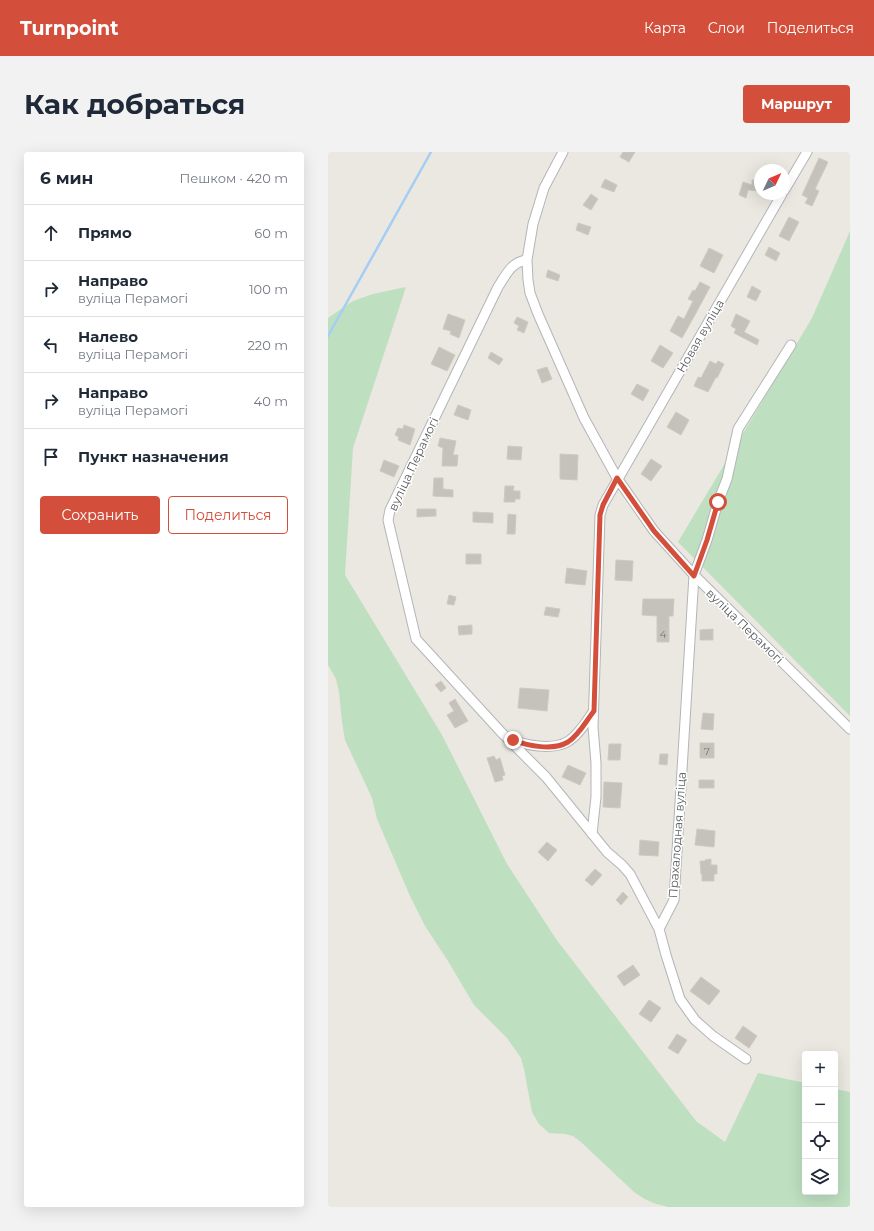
<!DOCTYPE html>
<html lang="ru">
<meta charset="utf-8">
<style>
body{margin:0;font-family:Montserrat,sans-serif;background:#f2f2f3;color:#1f2937}
.controls{position:absolute;right:12px;bottom:12px;display:grid;overflow:hidden;border-radius:4px;box-shadow:0 4px 16px #0002}
.controls button{width:36px;height:36px;display:grid;place-items:center;padding:0;border:0;border-bottom:1px solid #e0e1e3;background:#fff;color:#1f2937;font:20px sans-serif}
.compass{position:absolute;left:426px;top:12px;width:36px;height:36px;border-radius:50%;background:#fff;box-shadow:0 4px 16px #0002;rotate:46deg}
.stop{position:absolute;width:12px;height:12px;margin:-9px;border:3px solid #d44f3b;border-radius:50%;background:#fff}
.stop.end{background:#d44f3b;border-color:#fff;box-shadow:0 1px 4px #0008}
.list{margin:0;padding:0;list-style:none}
h2{display:flex;justify-content:space-between;align-items:center;height:52px;margin:0;padding:0 16px;font-size:17px}
h2 small{font-size:13px;font-weight:400;color:#747a83}
.list li{display:grid;grid-template-columns:26px 1fr auto;gap:12px;align-items:center;box-sizing:border-box;height:56px;padding:0 16px;border-top:1px solid #e0e1e3}
.list b{display:block;font-size:15px;white-space:nowrap}
.list p{margin:0;font-size:13px;white-space:nowrap;color:#747a83}
.list em{font-size:13px;font-style:normal;color:#747a83}
.actions{display:flex;gap:8px;padding:12px 16px}
.actions a{flex:1;padding:9px 0;border:1px solid #d44f3b;border-radius:4px;text-align:center;font-size:14px;color:#d44f3b}
.actions .main{background:#d44f3b;color:#fff}
.icon{flex:none;width:22px;height:22px;fill:none;stroke:currentColor;stroke-width:2;stroke-linecap:round;stroke-linejoin:round}
.map{position:relative;flex:none;width:522px;height:1055px;overflow:hidden;border-radius:4px}
header{display:flex;align-items:center;gap:24px;box-sizing:border-box;height:56px;padding:0 20px;background:#d44f3b;color:#fff}
header strong{font-size:19px}
nav{display:flex;gap:22px;margin-inline-start:auto;font-size:14px}
.intro{display:flex;align-items:center;justify-content:space-between;box-sizing:border-box;height:96px;padding:0 24px}
h1{margin:0;font-size:28px}
.button{padding:10px 18px;border-radius:4px;background:#d44f3b;color:#fff;font-size:14px;font-weight:700}
main{display:flex;gap:24px;padding:0 24px}
aside{flex:1;background:#fff;border-radius:4px;box-shadow:0 4px 16px #0002}
.map>svg:first-child{display:block}
</style>
<header>
<strong>Turnpoint</strong>
<nav><a>Карта</a><a>Слои</a><a>Поделиться</a></nav>
</header>
<div class="intro"><h1>Как добраться</h1><a class="button">Маршрут</a></div>
<main>
<aside>
<h2>6 мин<small>Пешком · 420 m</small></h2>
<ul class="list">
<li><svg class="icon" aria-label="ahead" viewBox="0 0 24 24"><path d="M12 20V5M6 11l6-6 6 6"/></svg><div><b>Прямо</b></div><em>60 m</em></li>
<li><svg class="icon" aria-label="right" viewBox="0 0 24 24"><path d="M7 20v-9h11M14 6l5 5-5 5"/></svg><div><b>Направо</b><p>вуліца Перамогі</p></div><em>100 m</em></li>
<li><svg class="icon" aria-label="left" viewBox="0 0 24 24"><path d="M17 20v-9H6M10 6l-5 5 5 5"/></svg><div><b>Налево</b><p>вуліца Перамогі</p></div><em>220 m</em></li>
<li><svg class="icon" aria-label="right" viewBox="0 0 24 24"><path d="M7 20v-9h11M14 6l5 5-5 5"/></svg><div><b>Направо</b><p>вуліца Перамогі</p></div><em>40 m</em></li>
<li><svg class="icon" aria-label="arrive" viewBox="0 0 24 24"><path d="M6 21V4h12l-3 4 3 4H6"/></svg><div><b>Пункт назначения</b></div></li>
</ul>
<div class="actions"><a class="main">Сохранить</a><a>Поделиться</a></div>
</aside>
<div class="map">
<svg width="522" height="1055" viewBox="0 0 522 1055">
<rect width="100%" height="100%" fill="#eae8e0"/>
<path fill="#bedfc0" d="M522 79V564L350 390 484 166Z
M78 135 25 296 17 423 114 583 179 712 228 787 368 969 397 990 430 921 477 931V1040H507V937L522 940V1055H340C325 1051 320 1050 306 1040L253 990 245 984 237 982 221 981 211 972 204 960 196 917 193 906 179 886 146 853 120 809 97 774 82 744 49 667 44 646 17 588 14 570 11 540 8 527 0 513V166L25 149 45 142Z"/>
<g fill="none" stroke-linecap="round" stroke-linejoin="round">
<path stroke="#a5cef5" stroke-width="2.5" d="M0 184 103 0"/>
</g>
<path fill="#c5c2bc" stroke="#cecabf" d="M295 0H307L301 10 292 5Z
M491 6 500 10 487 37 491 39 484 54 477 51 480 46 474 43Z
M277 27 289 33 286 40 273 35Z
M424 28 432 29V39L420 38 418 46 411 43 415 30 424 33Z
M263 42 270 47 263 58 255 53Z
M461 65 471 70 461 89 451 84Z
M250 71 263 75 260 83 248 78Z
M441 95 452 101 448 109 437 103Z
M381 96 395 103 386 121 372 114Z
M220 118 232 123 230 129 218 125Z
M372 130 382 135 368 161 354 186 342 179 350 164 356 167 365 149 360 147 365 138 367 139Z
M424 134 433 139 428 149 419 145Z
M120 162 137 168 131 186 122 182 123 179 115 177Z
M408 162 422 169 416 180 431 188 429 193 406 181 408 177 403 174Z
M189 165 200 170 196 181 189 178 191 174 186 171Z
M332 193 345 201 335 216 323 209Z
M111 195 127 203 119 219 103 212Z
M163 200 175 207 171 213 160 206Z
M382 209 388 212 390 209 396 212 389 226 388 225 380 240 366 234 370 225 373 226Z
M219 215 224 227 214 231 209 218Z
M309 232 321 238 315 249 303 242Z
M130 253 143 258 140 268 126 263Z
M348 260 361 268 353 283 339 275Z
M76 273 87 277 82 293 70 288 71 285 67 283 70 276 75 277Z
M112 286 128 289 125 303H130L129 314H114L115 296 110 294Z
M180 294 194 295 193 308 179 307Z
M232 302 250 303 249 328 232 327Z
M323 307 334 314 323 329 313 322Z
M56 308 71 314 66 325 52 319Z
M106 326H115V337L125 338V345L105 344Z
M177 334H186L185 339H192V347H187V350H176Z
M89 357H108V364L89 365Z
M145 360 165 361V371L145 370Z
M180 362 188 363 187 382H179Z
M138 402H153V412H138Z
M288 408 305 409 304 429 287 428Z
M239 416 259 419 257 433 237 431Z
M121 443 128 445 126 453 119 452Z
M315 447H346L345 464H341V490H329V464L314 463Z
M218 455 232 457 230 465 216 463Z
M144 473V482L131 483 130 474Z
M385 477V488H372V478Z
M113 529 118 536 113 540 107 533Z
M192 536 221 538 219 559 190 556Z
M127 547 140 569 127 576 119 563 126 559 121 551Z
M375 561 386 562 385 578 373 577Z
M372 591H386V606H372Z
M281 592H293L292 608H280Z
M332 602H340L339 613 331 612Z
M166 604 168 608 172 606 177 623 174 624 175 628 167 630 159 606Z
M240 613 258 621 252 633 234 625Z
M371 628H386V636H371Z
M276 630 294 631 292 656 275 655Z
M369 677 387 679 386 695 367 693Z
M312 688 331 690 330 704 311 703Z
M219 690 229 698 220 709 210 700Z
M383 707V713H389V722H386V729H374V722H373L372 709H377V708Z
M267 717 274 723 264 734 257 728Z
M295 740 300 745 293 753 288 748Z
M305 813 312 823 296 834 289 824Z
M373 825 392 839 381 853 362 839Z
M321 848 333 856 323 870 311 862Z
M415 874 429 884 421 896 407 886Z
M349 882 359 888 350 902 340 896Z"/>
<g fill="none" stroke-linecap="round" stroke-linejoin="round">
<g stroke="#b3b5b9" stroke-width="11">
<path id="street" d="M235 0 216 36 205 72 199 108 200 128 202 141 210 162 256 266 289 326 326 379 366 423 522 577
M456 39 479 0
M199 108C183 110 178 123 170 135L62 358 60 368 88 487 173 580 218 625 279 700 294 713 302 722 331 777
M182 586C196 594 225 598 239 590 250 584 258 570 265 560
M264 682 268 645V611L265 575 272 363 275 353 454 42
M418 907 385 884 367 868 352 847 338 803 331 777 346 748 366 423 379 388 390 350 399 327 410 277 463 193"/>
</g>
<use href="#street" stroke="#fff" stroke-width="9"/>
</g>
<g fill="none" stroke-linecap="round" stroke-linejoin="round">
<path stroke="#d44f3b" stroke-width="5" d="M185 588C200 594 225 599 240 590 251 583 258 569 266 559L272 363 275 353 289 326 326 379 366 424 379 388 390 350"/>
</g>
<g text-anchor="middle" dominant-baseline="central" stroke-width="3" stroke-linejoin="round" paint-order="stroke">
<g font-size="10" fill="#747576">
<text x="335" y="482">4</text>
<text x="379" y="599">7</text>
</g>
<g font-size="12" fill="#595b5f" stroke="#fff">
<text transform="translate(372 184) rotate(-60)">Новая вуліца</text>
<text transform="translate(85 312) rotate(-65)">вуліца Перамогі</text>
<text transform="translate(417 474) rotate(44)">вуліца Перамогі</text>
<text transform="translate(349 683) rotate(-86)">Прахалодная вуліца</text>
</g>
</g>
</svg>
<div class="controls">
<button>+</button>
<button>−</button>
<button><svg class="icon" aria-label="locate" viewBox="0 0 24 24"><circle cx="12" cy="12" r="6"/><path d="M12 2v4M12 18v4M2 12h4M18 12h4"/></svg></button>
<button><svg class="icon" aria-label="layers" viewBox="0 0 24 24"><path d="M12 4l9 5-9 5-9-5zM3 14l9 5 9-5"/></svg></button>
</div>
<svg class="compass" viewBox="-18 -18 36 36"><path d="M0-13l5 13h-10z" fill="#e53935"/><path d="M0 13l5-13h-10z" fill="#747a83"/></svg>
<div class="stop" style="left:390px;top:350px"></div>
<div class="stop end" style="left:185px;top:588px"></div>
</div>
</main>
